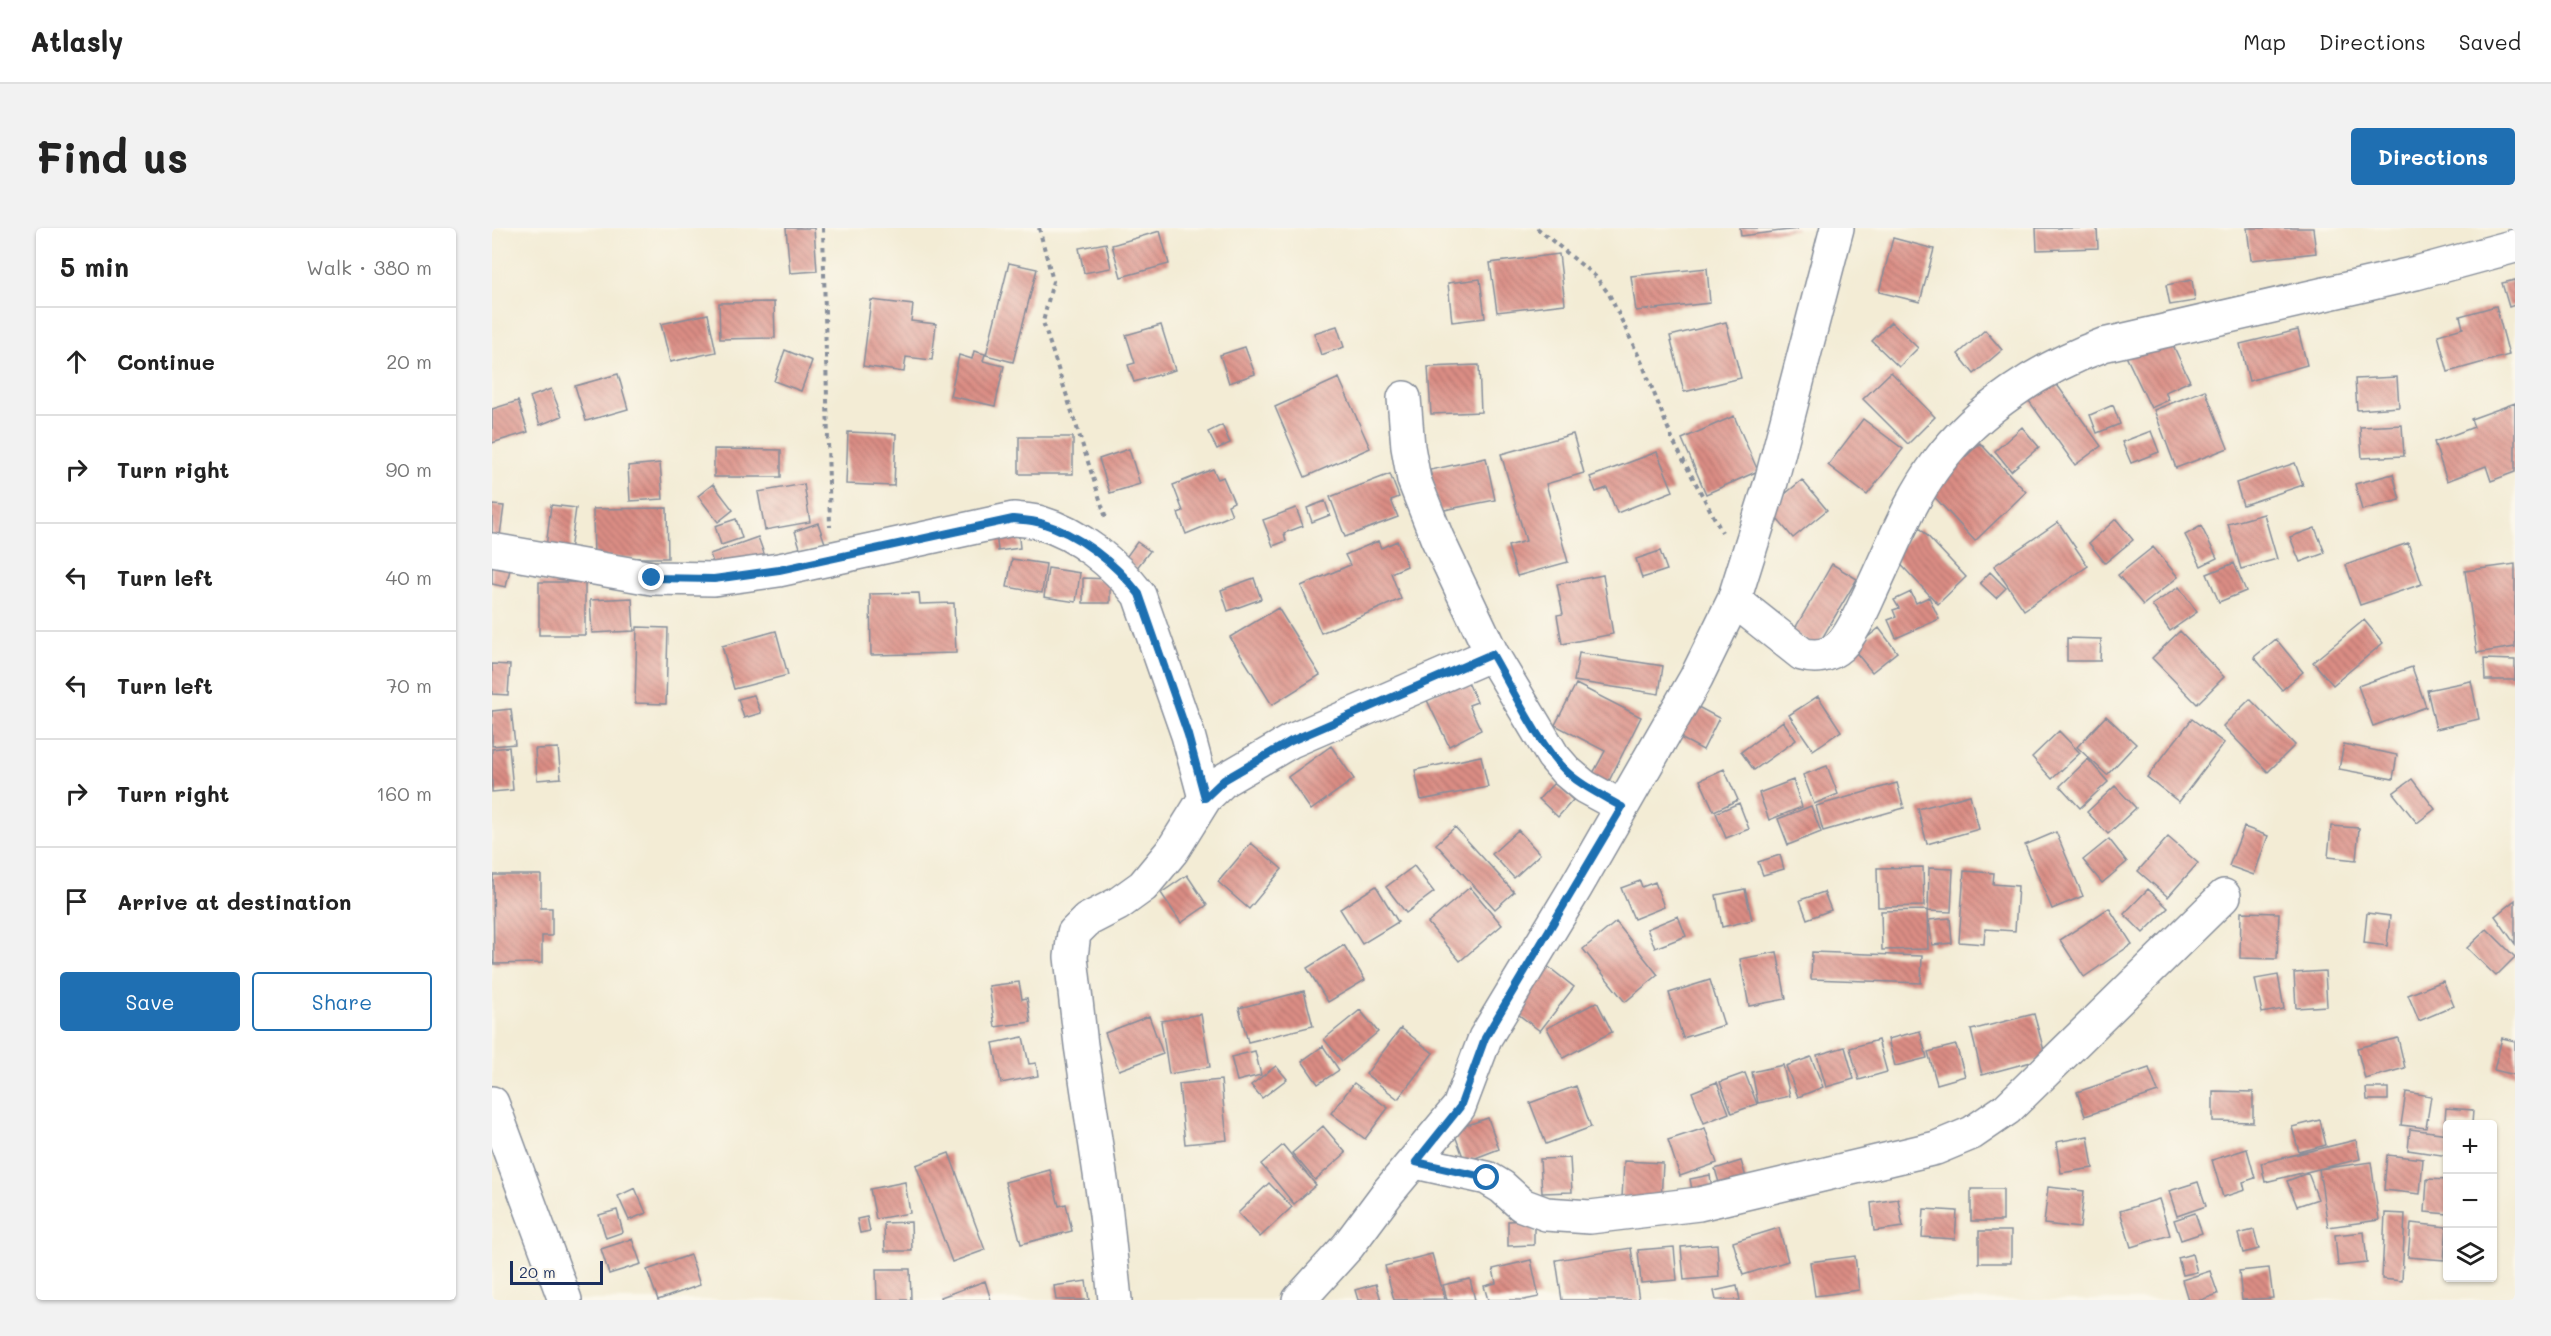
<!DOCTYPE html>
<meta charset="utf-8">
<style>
body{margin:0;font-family:Mali,sans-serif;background:#f2f2f2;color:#222}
.controls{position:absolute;right:18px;bottom:18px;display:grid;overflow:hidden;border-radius:6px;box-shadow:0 2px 4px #0004}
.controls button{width:54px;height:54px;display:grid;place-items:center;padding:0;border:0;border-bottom:2px solid #e0e0e0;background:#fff;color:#222;font:30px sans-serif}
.scale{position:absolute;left:18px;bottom:15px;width:93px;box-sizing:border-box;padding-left:6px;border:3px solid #1b2f5e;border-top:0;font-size:16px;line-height:21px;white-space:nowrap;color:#1b2f5e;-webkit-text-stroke:4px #fbf7ec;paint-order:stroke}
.stop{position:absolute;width:18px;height:18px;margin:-14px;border:4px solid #1f6fb2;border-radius:50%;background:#fff}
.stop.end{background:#1f6fb2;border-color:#fff;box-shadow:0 2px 6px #0008}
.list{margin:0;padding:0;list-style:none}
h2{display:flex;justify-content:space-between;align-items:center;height:78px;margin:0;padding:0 24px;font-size:26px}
h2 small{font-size:20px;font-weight:400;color:#767676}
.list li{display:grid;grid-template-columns:39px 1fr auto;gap:18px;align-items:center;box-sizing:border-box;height:108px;padding:0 24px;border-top:2px solid #e0e0e0}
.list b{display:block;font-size:22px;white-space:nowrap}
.list em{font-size:20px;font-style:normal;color:#767676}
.actions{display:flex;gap:12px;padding:18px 24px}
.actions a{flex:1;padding:14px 0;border:2px solid #1f6fb2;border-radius:6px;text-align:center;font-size:21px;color:#1f6fb2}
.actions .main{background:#1f6fb2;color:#fff}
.icon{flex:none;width:33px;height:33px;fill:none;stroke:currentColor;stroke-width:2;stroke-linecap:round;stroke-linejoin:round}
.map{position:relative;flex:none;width:2023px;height:1072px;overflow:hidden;border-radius:6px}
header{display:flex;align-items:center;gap:36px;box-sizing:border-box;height:84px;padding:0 30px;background:#fff;border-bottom:2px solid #e0e0e0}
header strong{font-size:28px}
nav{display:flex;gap:33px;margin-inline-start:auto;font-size:21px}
.intro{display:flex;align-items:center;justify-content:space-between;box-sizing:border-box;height:144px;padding:0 36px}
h1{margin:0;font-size:42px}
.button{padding:15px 27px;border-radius:6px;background:#1f6fb2;color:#fff;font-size:21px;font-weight:700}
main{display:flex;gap:36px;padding:0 36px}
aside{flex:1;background:#fff;border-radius:6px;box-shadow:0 2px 4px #0004}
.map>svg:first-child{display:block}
</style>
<header>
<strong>Atlasly</strong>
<nav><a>Map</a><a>Directions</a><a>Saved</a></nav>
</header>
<div class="intro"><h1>Find us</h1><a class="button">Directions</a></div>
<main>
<aside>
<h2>5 min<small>Walk · 380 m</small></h2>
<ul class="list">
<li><svg class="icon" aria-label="ahead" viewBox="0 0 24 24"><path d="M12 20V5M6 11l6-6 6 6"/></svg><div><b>Continue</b></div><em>20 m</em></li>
<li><svg class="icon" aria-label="right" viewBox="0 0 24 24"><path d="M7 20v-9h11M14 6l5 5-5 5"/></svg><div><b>Turn right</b></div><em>90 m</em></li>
<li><svg class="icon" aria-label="left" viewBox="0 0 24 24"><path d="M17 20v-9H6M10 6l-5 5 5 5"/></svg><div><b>Turn left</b></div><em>40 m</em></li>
<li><svg class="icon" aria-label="left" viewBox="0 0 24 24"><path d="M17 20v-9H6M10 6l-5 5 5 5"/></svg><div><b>Turn left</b></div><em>70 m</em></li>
<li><svg class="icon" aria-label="right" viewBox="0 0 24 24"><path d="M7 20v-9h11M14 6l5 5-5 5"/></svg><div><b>Turn right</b></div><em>160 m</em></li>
<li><svg class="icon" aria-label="arrive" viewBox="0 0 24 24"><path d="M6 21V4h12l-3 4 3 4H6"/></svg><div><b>Arrive at destination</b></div></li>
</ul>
<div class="actions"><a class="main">Save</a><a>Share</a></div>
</aside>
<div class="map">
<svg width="2023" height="1072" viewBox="0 0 2023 1072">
<defs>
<pattern id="building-back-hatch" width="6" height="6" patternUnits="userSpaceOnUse" patternTransform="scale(1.5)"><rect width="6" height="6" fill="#db8d84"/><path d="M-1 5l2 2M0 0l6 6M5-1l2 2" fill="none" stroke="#b1746f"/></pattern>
</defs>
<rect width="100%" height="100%" fill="#fbf7ec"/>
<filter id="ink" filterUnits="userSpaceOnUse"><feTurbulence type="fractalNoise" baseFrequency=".0167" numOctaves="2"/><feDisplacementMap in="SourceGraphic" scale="12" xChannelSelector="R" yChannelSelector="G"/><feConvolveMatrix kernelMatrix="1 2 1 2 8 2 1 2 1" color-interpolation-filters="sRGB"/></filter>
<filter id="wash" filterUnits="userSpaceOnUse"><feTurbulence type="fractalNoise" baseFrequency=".008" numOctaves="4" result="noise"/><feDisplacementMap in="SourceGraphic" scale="24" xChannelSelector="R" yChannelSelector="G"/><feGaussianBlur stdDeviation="1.35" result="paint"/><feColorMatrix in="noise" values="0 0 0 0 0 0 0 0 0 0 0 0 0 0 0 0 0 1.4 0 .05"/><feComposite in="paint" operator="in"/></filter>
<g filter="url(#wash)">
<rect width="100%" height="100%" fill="#f3ecd5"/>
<g id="blocks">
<path fill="url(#building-back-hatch)" d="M294 0H322L325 43 298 45Z
M1248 0H1305V1L1249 8Z
M1544 0H1605L1606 20 1545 22Z
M1755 0H1821L1824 25 1759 32Z
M668 3 677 36 629 49 620 17Z
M1401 10 1442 21 1428 74 1387 64Z
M614 15 619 40 592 45 587 20Z
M1067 26 1073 76 1005 84 998 35Z
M517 35 545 41 521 134 494 127Z
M1215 40 1218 75 1144 83 1139 48Z
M988 51 993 90 960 94 956 55Z
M1700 52 1703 73 1678 77 1674 57Z
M2023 52V77L2017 79 2010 55Z
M379 72 421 77 419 93 444 96 440 132 414 129 412 144 371 138Z
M282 74 283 110 228 111 227 75Z
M2004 78 2017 127 1956 144 1946 107 1971 100 1968 88Z
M216 86 224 124 178 134 169 96Z
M1234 94 1249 150 1192 164 1178 108Z
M1399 94 1426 120 1407 139 1380 113Z
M669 97 683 142 642 154 636 137 643 135 634 107Z
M845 98 852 119 829 127 822 105Z
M1493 102 1510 122 1482 146 1466 126Z
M1806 102 1815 137 1757 153 1748 116Z
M1660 114 1665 122 1680 115 1698 153 1673 164 1677 172 1659 180 1633 126Z
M753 119 763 146 737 155 728 127Z
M293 122 320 133 309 163 282 153Z
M482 123 493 126 491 133 512 138 503 178 458 168 467 127 480 131Z
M987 137 989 184 939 186 936 139Z
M1399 144 1443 189 1416 216 1371 171Z
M126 146 136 181 94 193 83 158Z
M1558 147 1609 218 1583 237 1532 166Z
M1905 149 1907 179 1865 182 1863 151Z
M847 150 878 220 813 249 783 179Z
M59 161 70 188 48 197 38 169Z
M1713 162 1736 220 1684 240 1662 182Z
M26 173 36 204 0 215V181Z
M2023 175V244L1999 253 1994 238 1955 253 1942 214 1982 199 1979 191Z
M1621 177 1628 196 1605 205 1598 187Z
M1242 188 1266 243 1214 266 1190 211Z
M1371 191 1411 221 1375 267 1336 237Z
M730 197 738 215 725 221 716 204Z
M1910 197 1912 228 1870 230 1868 199Z
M1530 199 1547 219 1519 243 1503 223Z
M1659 203 1667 224 1639 235 1630 214Z
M356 204 404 206 402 258 354 256Z
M1081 206 1092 245 1054 256 1076 334 1025 348 1016 318 1034 313 1009 226Z
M527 209H581V246H527Z
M1488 215 1534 264 1483 313 1437 263Z
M222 221 289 222V249H222Z
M637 221 648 256 618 265 607 231Z
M1165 224 1181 263 1125 285 1115 260 1104 264 1098 249Z
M994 230 1003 272 947 283 938 242Z
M168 235 171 271 138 273 136 238Z
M1803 235 1811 257 1751 277 1744 255Z
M721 241 726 251 731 249 742 274 736 277 740 287 694 306 686 285 691 283 681 257Z
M898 246 907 269 899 272 906 289 853 309 838 269Z
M1901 246 1908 272 1870 282 1863 256Z
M1310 252 1335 282 1301 310 1276 280Z
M221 256 241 282 226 294 206 268Z
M312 256 318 294 273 302 266 264Z
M833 273 838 287 820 294 815 280Z
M0 277 12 278 7 315 0 314Z
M59 277 84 280 78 323 54 320Z
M175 280 176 330H102L101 281Z
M804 280 811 298 792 305 794 313 781 318 771 292Z
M1772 286 1785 331 1749 341 1736 296Z
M244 291 250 310 229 317 223 298Z
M1624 291 1641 312 1613 335 1597 315Z
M1566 294 1596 338 1532 382 1502 338Z
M326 295 333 315 309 323 303 303Z
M1709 298 1725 330 1709 338 1693 307Z
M1428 300 1474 349 1446 376 1399 326Z
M1823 300 1833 325 1808 334 1798 309Z
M526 301 528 320 506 323 504 304Z
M266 309 274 331 226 349 218 326Z
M886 313 889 320 905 313 915 338 899 345 909 371 829 405 809 358 858 337 853 327Z
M645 314 658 323 644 341 632 332Z
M1916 315 1930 356 1868 377 1854 337Z
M1661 319 1686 349 1651 377 1626 347Z
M1168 323 1175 342 1150 350 1144 331Z
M520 331 554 336 550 365 515 359Z
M0 333 19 337 14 359 0 356Z
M1742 335 1754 363 1727 374 1715 346Z
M1340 336 1365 351 1325 419 1301 404Z
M2023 336V419L1985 425 1973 343Z
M556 340 588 345 584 374 552 369Z
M1498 344 1514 360 1504 370 1488 355Z
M1111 347 1121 406 1070 416 1065 387 1071 386 1065 356Z
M591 350 618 351V375H591Z
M762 350 769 371 736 383 729 362Z
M47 354H93V407H47Z
M1687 359 1705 384 1678 403 1660 377Z
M1419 364 1424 375 1437 369 1447 391 1404 410 1396 392 1404 389 1401 382 1407 380 1402 372Z
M427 365 428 376 462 375 464 425 379 427 378 366Z
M140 370 142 403 100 405 98 372Z
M786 380 828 447 780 477 738 409Z
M1872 392 1891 415 1841 457 1821 434Z
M145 399 176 400 174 476 143 475Z
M1387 400 1405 424 1380 444 1361 421Z
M284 403 296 447 242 461 230 418Z
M1688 403 1732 449 1705 476 1660 430Z
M1575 410 1609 411 1608 433H1575Z
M1784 411 1811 444 1790 462 1762 429Z
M1087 425 1171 438 1167 466 1082 453Z
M1992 431 2023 432V452H1993Z
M0 436 18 437 16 467 0 466Z
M1920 439 1934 479 1881 498 1866 458Z
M974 450 985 474 977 477 989 502 957 518 934 470Z
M1979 453 1987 491 1944 501 1935 462Z
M1084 456 1149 489 1114 559 1098 551 1113 523 1063 497Z
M262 467 269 485 252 490 246 471Z
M1326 468 1349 503 1321 522 1297 487Z
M1758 471 1803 517 1776 544 1731 498Z
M1193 472 1227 490 1211 522 1177 504Z
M19 481 23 516 0 518V483Z
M1614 488 1644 516 1615 547 1585 519Z
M1700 491 1732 515 1687 574 1655 549Z
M1291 493 1304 512 1262 542 1249 524Z
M1567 503 1588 525 1560 551 1540 529Z
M1852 516 1905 527 1901 551 1847 541Z
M839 518 862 551 819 582 796 549Z
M17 519 21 562 0 564V521Z
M66 520 69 550 45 552 43 521Z
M989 528 996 559 929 572 923 542Z
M1596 531 1616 554 1588 580 1568 558Z
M1335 538 1346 566 1322 576 1311 547Z
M1232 541 1246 572 1222 583 1208 552Z
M1920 551 1943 581 1925 595 1901 565Z
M1301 552 1310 579 1277 592 1267 565Z
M1062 555 1081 572 1066 589 1047 571Z
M1405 555 1412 580 1331 603 1324 578Z
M1623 558 1644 580 1616 606 1595 584Z
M1478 567 1487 601 1435 616 1426 581Z
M1247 575 1257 601 1234 610 1224 585Z
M1319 578 1329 604 1296 617 1286 591Z
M1839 598 1867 600 1864 632 1836 629Z
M963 599 1022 664 1003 681 944 616Z
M1752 599 1776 608 1762 647 1737 638Z
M1026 602 1048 626 1022 650 1000 626Z
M1564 604 1591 668 1560 681 1533 617Z
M1676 609 1706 635 1676 669 1646 643Z
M1617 611 1635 634 1610 655 1591 632Z
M759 615 790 641 757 681 726 654Z
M1288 627 1292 641 1271 647 1266 634Z
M922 638 942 664 914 685 894 659Z
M1431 639 1432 678 1386 679 1385 640Z
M1437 640 1461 641 1459 684 1436 683Z
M1472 643 1502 645 1501 656 1526 658 1523 703 1493 701 1492 716 1467 714Z
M1 647H49V680H60V708H50V735L2 736Z
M695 647 715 677 689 695 669 665Z
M1148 653 1150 659 1163 654 1172 679 1142 691 1129 660Z
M884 658 906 694 870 716 848 681Z
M978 659 1010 697 968 733 936 695Z
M1253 661 1260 692 1230 699 1224 667Z
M1656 661 1676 680 1651 705 1632 686Z
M1332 664 1339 682 1315 691 1308 672Z
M2023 672V716L2003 688Z
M1617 680 1640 716 1592 749 1568 712Z
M1435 682 1436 721 1390 722 1389 683Z
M1749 684 1787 685 1785 731 1748 730Z
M1875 685 1898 688 1895 718 1872 715Z
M1186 688 1194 708 1163 720 1155 701Z
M1458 690 1460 715 1440 717 1437 692Z
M1124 694 1166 747 1133 774 1091 721Z
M1995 701 2023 729 2004 748 1975 720Z
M852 717 873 752 836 774 815 740Z
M1285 724 1294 771 1257 778 1248 731Z
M1320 724 1430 728 1429 755 1319 751Z
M1049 733 1082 759 1048 803 1014 777Z
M1833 743 1835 778 1804 780 1802 745Z
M1786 747 1792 781 1770 785 1763 751Z
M1218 752 1232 797 1191 810 1177 765Z
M1951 753 1962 778 1927 793 1916 767Z
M527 754 530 771 535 770 539 794 503 799 497 758Z
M812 763 821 798 756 814 747 780Z
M1105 774 1120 804 1071 830 1055 800Z
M868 782 886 804 850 833 832 811Z
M709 786 718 839 677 846 669 793Z
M1542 786 1554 830 1490 847 1479 802Z
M657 788 671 826 627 842 613 805Z
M909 800 941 825 906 871 874 846Z
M1428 803 1435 830 1403 838 1396 811Z
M531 809 537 836 544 835 546 848 509 855 501 815Z
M1906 810 1913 840 1873 851 1865 820Z
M2010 810 2023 813V847L2002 842Z
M1386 812 1395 844 1367 852 1358 820Z
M1464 817 1473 848 1445 856 1436 824Z
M831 818 847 842 826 856 810 833Z
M1353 819 1362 851 1334 859 1325 827Z
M763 823 769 847 745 853 739 829Z
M1319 829 1331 859 1306 869 1294 838Z
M1291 837 1298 868 1266 875 1260 844Z
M784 838 795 851 770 870 759 857Z
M1657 840 1666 864 1593 888 1585 864Z
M1253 845 1265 876 1240 885 1228 854Z
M729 852 735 912 693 916 687 856Z
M1225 854 1237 885 1212 895 1200 864Z
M862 855 896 880 873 911 839 885Z
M1084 858 1099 899 1054 916 1038 875Z
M1874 860H1896V872H1875Z
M1721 863 1761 864V894L1721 893Z
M1914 864 1939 868 1934 900 1909 897Z
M1954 880 1981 882 1980 896H1956V904L1952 903Z
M996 890 1007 921 973 934 961 902Z
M1828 892 1834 917 1807 924 1800 899Z
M831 898 854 925 823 952 800 925Z
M1213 900 1225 935 1188 948 1176 912Z
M1918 901 1956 906V928L1916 922Z
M1596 908 1601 940 1569 945 1564 914Z
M1864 912 1868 931 1773 954 1769 935Z
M791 917 824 957 802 976 769 936Z
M1755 921 1763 950 1751 954 1753 962 1731 969 1720 932Z
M457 925 493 1022 460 1034 424 937Z
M1895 927 1931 931 1928 966 1892 962Z
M1078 930 1080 964 1050 965 1048 931Z
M1132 933 1171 935 1169 973 1130 970Z
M1249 933 1255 953 1230 965 1223 941Z
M1879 934 1887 992 1836 999 1827 941Z
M558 942 567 978 574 976 580 1003 529 1016 513 954Z
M1816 945 1826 971 1805 978 1795 953Z
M1218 947 1221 968 1202 972 1198 951Z
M1935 951 1956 952V986L1933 984Z
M413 954 418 985 384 991 378 961Z
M1706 954 1714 978 1685 988 1677 963Z
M777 955 800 979 768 1009 746 985Z
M1556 959 1592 963 1588 1000 1552 996Z
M143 960 154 985 137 992 126 968Z
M1479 961H1511V993H1479Z
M1406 971 1411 999 1382 1003 1379 975Z
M1667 971 1678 1007 1639 1019 1628 983Z
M1432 981 1465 983 1463 1011 1430 1009Z
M125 982 131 1004 114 1010 107 987Z
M1703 985 1710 1005 1689 1012 1682 992Z
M1893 985 1913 986 1910 1053 1890 1051Z
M375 989 378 1003 368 1005 365 991Z
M1042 992V1017L1016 1018V993Z
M419 994 420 1023H393L392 995Z
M1919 995 1955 999 1952 1032 1916 1029Z
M1287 1000 1296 1033 1251 1047 1241 1014Z
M1762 1002 1767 1021 1751 1025 1746 1006Z
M1487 1003H1519V1035H1487Z
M1872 1004 1875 1035 1846 1038 1843 1007Z
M140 1011 149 1036 117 1046 109 1021Z
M1225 1016 1227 1049 1192 1052 1189 1019Z
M1182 1019 1185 1052 1149 1055 1146 1022Z
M1139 1020 1147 1072H1070L1064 1032Z
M940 1026 953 1071 902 1072 893 1038Z
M1700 1026 1705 1044 1691 1047 1686 1030Z
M198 1027 208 1057 166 1072 155 1042Z
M1363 1028 1367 1062 1323 1068 1318 1034Z
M1039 1032 1047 1069 1032 1072H996L992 1058 1004 1055 1001 1041Z
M1777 1040 1781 1070 1750 1072 1747 1043Z
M384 1041H418L419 1072H385Z
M1718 1043 1726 1066 1709 1072H1696L1690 1052Z
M978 1051 983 1072H955L951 1057Z
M493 1053 499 1072H450L449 1069Z
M594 1053 597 1072H564L562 1058Z
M884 1056 889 1072H866L863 1062Z
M1245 1058 1248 1072H1224L1222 1063Z"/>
</g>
</g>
<g filter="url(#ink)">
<use href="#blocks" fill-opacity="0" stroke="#878e9a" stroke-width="1.5"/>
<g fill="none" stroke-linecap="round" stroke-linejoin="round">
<g stroke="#878e9a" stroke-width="36">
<path id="minor" d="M912 170 916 219 922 252 945 310 1000 426 1061 528 1074 543 1093 559 1130 579
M0 322 160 350 222 351 287 342 521 291C530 292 540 292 549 295 587 306 623 336 647 367L696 507 713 570
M1242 372 1310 426C1323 430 1337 428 1348 418 1361 406 1373 376 1381 359 1401 317 1418 271 1446 234 1487 180 1548 140 1611 117L1924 45 2023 18
M0 875 73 1072
M923 934 995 950 1010 959 1030 977 1054 986 1098 989 1207 976 1444 920 1480 905 1515 881 1732 668
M623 1072 614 986 589 817 579 729 582 705 595 692 626 676 651 658 680 623 713 570 732 552 799 513 1000 426
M807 1072 856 1018 897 963 967 879 993 810 1084 659 1204 450 1242 372 1279 254 1345 0"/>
</g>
<path stroke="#878e9a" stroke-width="4" stroke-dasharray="4.5 4.5" stroke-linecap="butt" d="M331 0 338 299
M547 0 561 53 551 94 614 290
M1045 0 1103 48 1117 66 1150 135 1181 213 1230 304"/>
<use href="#minor" stroke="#fff" stroke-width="33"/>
</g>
</g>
<g fill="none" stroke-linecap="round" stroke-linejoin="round" filter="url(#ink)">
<path stroke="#1f6fb2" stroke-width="8" d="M160 350 222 351 287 342 521 291C530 292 540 292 549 295 587 306 623 335 647 366L696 507 713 570 732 552 799 513 1000 426C1020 460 1047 518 1075 544 1091 559 1111 568 1130 579L993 810 968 879 924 934 995 950"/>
</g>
</svg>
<div class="controls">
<button>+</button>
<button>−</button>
<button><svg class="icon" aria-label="layers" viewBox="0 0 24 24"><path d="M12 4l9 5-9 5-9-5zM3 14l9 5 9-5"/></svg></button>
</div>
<div class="scale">20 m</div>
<div class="stop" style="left:995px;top:950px"></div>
<div class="stop end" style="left:160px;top:350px"></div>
</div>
</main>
